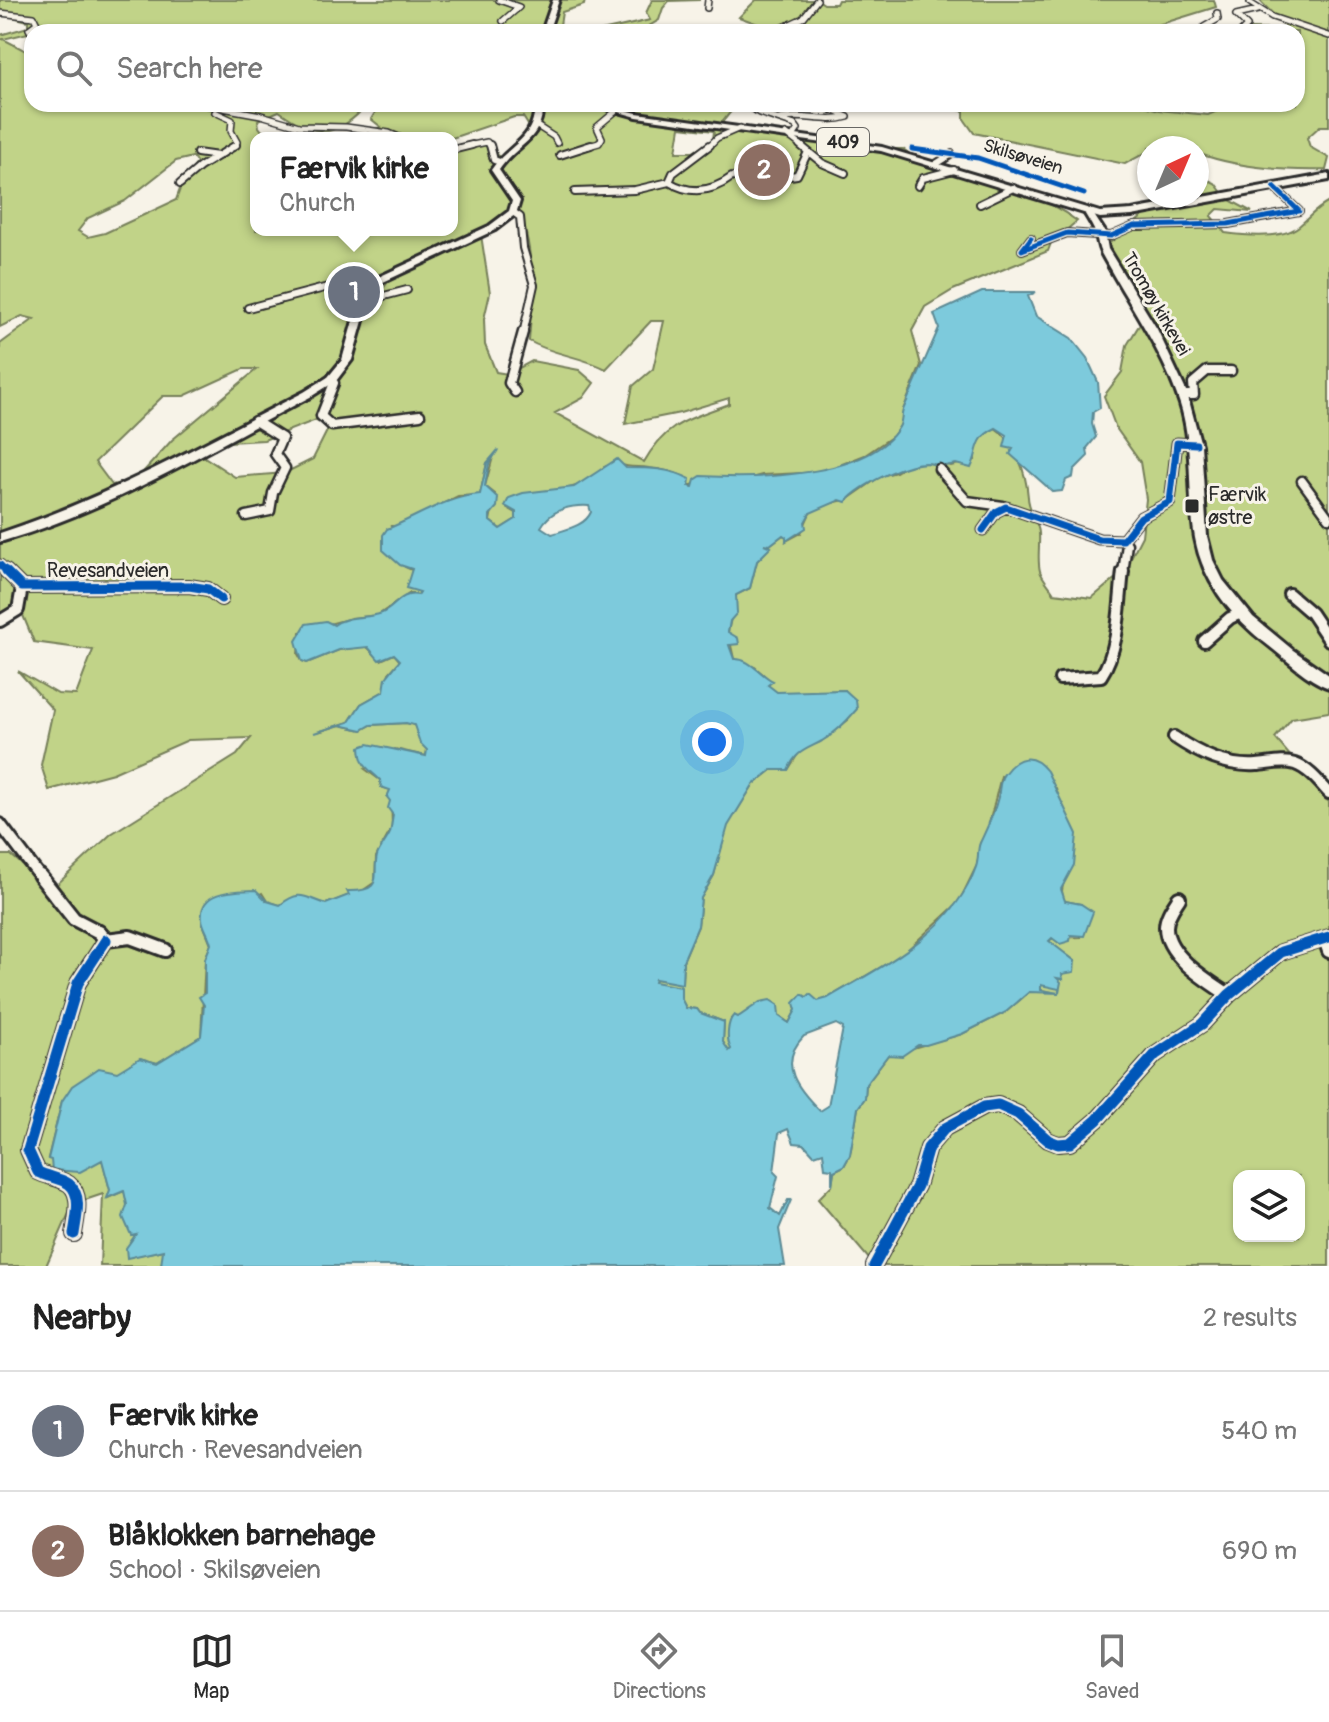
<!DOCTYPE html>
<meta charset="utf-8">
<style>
body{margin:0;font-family:Pangolin,sans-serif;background:#f2f2f2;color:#222}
.controls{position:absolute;right:24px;bottom:24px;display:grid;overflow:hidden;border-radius:16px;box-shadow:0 2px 6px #0004}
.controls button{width:72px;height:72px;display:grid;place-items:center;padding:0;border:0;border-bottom:2px solid #e0e0e0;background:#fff;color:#222;font:40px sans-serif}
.compass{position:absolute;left:1137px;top:136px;width:72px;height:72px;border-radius:50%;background:#fff;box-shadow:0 2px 6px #0004;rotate:44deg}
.you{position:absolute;left:712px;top:742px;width:28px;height:28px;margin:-20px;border:6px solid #fff;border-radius:50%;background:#1a73e8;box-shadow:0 0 0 12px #1a73e833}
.badge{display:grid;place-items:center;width:52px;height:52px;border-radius:50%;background:#2b2b2b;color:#fff;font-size:26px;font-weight:700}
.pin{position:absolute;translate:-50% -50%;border:4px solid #fff;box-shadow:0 2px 8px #0006}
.popup{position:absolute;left:250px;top:132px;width:208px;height:104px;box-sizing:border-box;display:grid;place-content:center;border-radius:16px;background:#fff;filter:drop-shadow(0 2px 6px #0005);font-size:26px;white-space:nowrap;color:#767676}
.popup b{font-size:30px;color:#222}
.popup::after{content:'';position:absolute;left:50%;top:100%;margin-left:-16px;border:16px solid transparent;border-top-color:#fff}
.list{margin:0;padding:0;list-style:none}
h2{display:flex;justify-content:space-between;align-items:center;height:104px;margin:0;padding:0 32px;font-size:34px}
h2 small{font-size:26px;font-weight:400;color:#767676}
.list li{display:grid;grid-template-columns:52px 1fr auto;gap:24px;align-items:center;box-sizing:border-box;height:120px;padding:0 32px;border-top:2px solid #e0e0e0}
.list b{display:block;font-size:30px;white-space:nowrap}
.list p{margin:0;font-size:26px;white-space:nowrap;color:#767676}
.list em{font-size:26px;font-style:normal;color:#767676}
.icon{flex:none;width:44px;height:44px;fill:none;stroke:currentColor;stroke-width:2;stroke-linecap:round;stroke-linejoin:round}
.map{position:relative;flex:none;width:1329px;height:1266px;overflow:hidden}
.search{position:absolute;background:#fff;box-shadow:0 2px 6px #0004;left:24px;right:24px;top:24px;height:88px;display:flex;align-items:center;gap:20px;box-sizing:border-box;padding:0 28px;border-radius:24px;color:#767676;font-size:30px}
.sheet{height:344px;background:#fff}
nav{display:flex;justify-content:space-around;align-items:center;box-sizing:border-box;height:112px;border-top:2px solid #e0e0e0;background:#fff;font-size:22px;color:#767676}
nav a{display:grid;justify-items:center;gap:4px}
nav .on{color:#2b2b2b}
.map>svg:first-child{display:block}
</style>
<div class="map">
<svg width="1329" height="1266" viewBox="0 0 1329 1266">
<rect width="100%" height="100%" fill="#f7f3e8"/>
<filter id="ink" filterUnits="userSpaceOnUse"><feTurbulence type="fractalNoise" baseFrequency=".0125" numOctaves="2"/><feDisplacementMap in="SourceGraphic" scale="16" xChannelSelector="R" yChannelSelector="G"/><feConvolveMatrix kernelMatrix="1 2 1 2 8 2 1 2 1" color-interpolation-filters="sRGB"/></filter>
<g filter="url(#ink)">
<path fill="#c1d388" stroke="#767f5a" stroke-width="2" fill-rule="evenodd" d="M0 0H585L584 5 562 12 559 32H32L3 39 32 54V104H737L720 125 882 149H903L917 159C970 176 1032 187 1077 221L1051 243 1048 251 953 290 925 307 912 331 921 365 903 410 902 423 893 436 865 455 822 472 762 475 747 479 715 477 689 486V479C677 473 663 469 649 468 636 466 628 469 616 462L604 467 586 483 559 491 530 494 506 507 516 513V519L500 529 490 521 495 494 485 486 493 457 487 463 480 495 458 496 398 526H391L405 567 412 570 411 581 420 592 418 595 410 593 378 615 351 618 300 632 298 654 302 661 307 663 339 650 366 646 381 660 394 654 400 661 389 673 384 691 361 704 349 722 318 732 340 725 362 730 371 725 406 723 414 725 427 750 426 756 395 749 365 769 380 780 381 787 391 790 392 828 376 857 375 882 362 891H348L350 895 326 904 308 899 280 905 267 901 262 893 203 924 211 944 205 959 201 1036 157 1063 140 1058 128 1068 62 1101 48 1158 102 1159 110 1190 108 1198 124 1191 137 1233 128 1257 164 1250 161 1266H100L103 1194 73 1204 46 1266H0V855H11L51 890 111 834 237 755 251 738 188 740 113 773 49 790 41 765 53 710 18 671 58 694 76 695 93 650 34 642 20 608 1 626 0 622V344L34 319 22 316 0 327V35L28 27V21L0 14ZM362 110 376 111 371 119 381 127 348 138H452L514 117H523L530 128 522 144 501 160 491 144 484 141 452 148V230H256V138L266 136 259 127 258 120 279 111C312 134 331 142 362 110ZM680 127 714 131 713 140 693 152H676ZM193 157 197 163 183 181 176 200 105 233 88 237 78 231 88 218 125 201 176 161ZM518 214C536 243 532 307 529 341 553 355 581 356 606 369L651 321H664L653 369 633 386 625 424 680 413 729 398V404C689 419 666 423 644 462L555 413 583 398 594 383 579 370 532 361 508 374 496 372 485 345 484 319 490 293 481 235ZM429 254 383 281 387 283 355 326C361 279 390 271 429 254ZM243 369H257L172 440 136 480 112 485 95 462 163 396H184ZM316 420 330 425 313 459 285 473 235 477 203 456 228 442 264 440Z
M652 0H700L669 1 663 8 659 20 639 32H597L650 20 646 13Z
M756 0H818L824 4H836L838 0H1214L1216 7 1135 32H764L769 28 739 17Z
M1259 0H1329V126H1320L1307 138 1310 147 1329 158 1326 170C1284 171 1238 168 1197 153V148H1149V151L1125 164 974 133 964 119V111C943 107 928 113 907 106L1138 104 1159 110 1208 115 1234 104H1297V32H1243L1251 29 1289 30Z
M1206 179 1215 183 1226 198 1252 212 1218 209 1211 216 1225 233C1246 236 1282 240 1299 226 1311 216 1314 210 1329 202V712L1292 718 1275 738 1329 802V1266H875L818 1199 832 1185 834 1171 844 1166 850 1155 858 1108 865 1098 866 1084 888 1055 962 1034 1006 1012 1029 992H1052L1041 990V985L1057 981V977L1075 961 1049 942 1052 938 1081 937V904L1065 901C1055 886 1074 871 1075 854 1078 820 1062 816 1056 788L1001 776 987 832 980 843 977 865 959 902 903 954 828 998 796 1010 789 1023 779 1016 731 1019 732 1049 728 1051 723 1042 724 1022 700 1013 697 1009 686 1008 681 999 654 982 655 979 682 983 683 961 698 926 701 898 714 875 727 826 753 785 772 770H788L801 749 820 742 848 720 845 690 785 693 776 692 767 685 772 682 755 667 734 659 728 632 736 595 750 588 757 561 770 547 765 544 770 545 783 535 787 537 786 541 801 533 810 513 824 505 848 499 881 476 896 472 910 463 934 462 951 466 975 460C973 447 983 433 995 428 1016 441 1026 473 1028 497 1028 509 1038 521 1039 533 1040 545 1037 560 1040 571 1042 578 1050 586 1054 593L1092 598 1124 571 1142 536 1146 499 1140 462 1116 428 1104 396 1122 372 1127 345 1141 322 1133 297 1101 250 1168 196H1197V182ZM1239 1176H1299V1236H1239Z"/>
<path fill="#7dcadc" stroke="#5c8a95" stroke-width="2" fill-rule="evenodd" d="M982 292H1036L1028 296 1036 316 1071 338 1087 358 1098 382 1100 408 1093 412 1092 424 1096 437 1087 448 1088 456 1074 470 1073 477 1066 480 1062 491 1053 492 1010 454 1013 449 1004 447 1007 435 996 428C973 439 980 450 971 468L956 464 939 467C920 452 858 486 846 502L840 500 810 513 805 522 806 528 786 541V537L783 535 770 545 764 544 771 547 757 561 750 588 736 595 737 613 730 621 728 632 738 638 739 644 729 645 734 659C750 658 760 675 773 681L768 685 777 692 845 690 856 700 857 709C847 721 836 733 822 741 805 750 796 751 788 770H772L753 785 728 826 714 875 701 898 698 926 683 961 682 984 655 979 654 982 681 987V998L686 1008 697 1009 700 1013 724 1022 723 1042 729 1051 731 1049C726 1040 727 1022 734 1015L738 1017 760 1002 770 1000 778 1005 779 1016 789 1023 796 1010 794 1003 802 994 807 997 810 994 818 1001 828 998C884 965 953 932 976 867 979 859 977 849 980 843 987 828 994 814 998 797 1000 789 999 780 1004 774 1017 756 1032 752 1047 771L1077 834 1074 865 1061 889 1065 901 1081 904 1093 912 1084 936 1071 935 1070 941 1060 944 1052 938 1049 941 1075 961 1074 972 1062 974 1063 979 1057 978 1061 982 1059 992V989L1041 985V990L1059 993 1029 992 1006 1012 962 1034 926 1045H918L902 1056 888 1055 866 1084 865 1098 858 1108 850 1155 844 1166 834 1171 832 1185V1169L825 1168 823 1152 814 1155 804 1144 794 1143 788 1129 779 1133 774 1172 778 1176 770 1208 780 1216 788 1200H791L779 1229 785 1266H161L163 1250 127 1258 126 1248 136 1234 131 1235 123 1217 127 1205 124 1191 107 1198 110 1190 102 1160 80 1172 52 1170 51 1160 48 1159 62 1101 72 1086 99 1068 117 1072 140 1058 157 1063 201 1036 204 1005 199 997 205 993V959L211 944C209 935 204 929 202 920 198 889 236 891 256 890L267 901 280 905C300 889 304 897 326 904L349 895 347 891C386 892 372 875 377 856 379 848 387 841 390 833 391 829 392 821 393 815L388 808 390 801 387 797 390 790 381 787 380 780C367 767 361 767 360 747L368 744 426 756 427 750 420 743 414 725 406 723 371 725 362 730 340 725 314 733 349 722 361 704 384 691 386 678 400 660 394 654 379 660 368 647 339 650 307 663 302 661 296 641 306 624 326 621 334 625C347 615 367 619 382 613 396 607 401 591 418 595L420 592 406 588 412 569 400 565 383 550V535L387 529C417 517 445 497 480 494L487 463 498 450 489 464 485 486 498 498 497 507 490 515V521L500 529 516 519V512L505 506 509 498 523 493 574 487 617 459 626 468C648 468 670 468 690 479L689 486 693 487 695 480 701 476C749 479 869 479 899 427 902 422 901 416 903 410L939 328 934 314ZM589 506 591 512C585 526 567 529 552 534L541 527C551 510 570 505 589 506ZM836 1024 843 1028 828 1106 820 1111C799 1090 776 1064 804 1036Z"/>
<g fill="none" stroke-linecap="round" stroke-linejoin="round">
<g stroke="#2b2b2b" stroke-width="8">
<path id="street-far4" d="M499 0 519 7 503 21
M1250 3 1272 17 1329 36
M707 8 708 0
M0 13 34 17 37 23 29 29 32 34
M773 32 803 18 817 0
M1207 32 1204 27 1218 19 1217 13
M1241 32 1247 26 1236 15 1258 10
M201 104 261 115 299 126 346 127 389 133 401 138
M746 104 759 113 795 125 798 129 794 135
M215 112 232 120 231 131 237 142 234 147
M779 119C802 113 825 124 848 117L819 104
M537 126 554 137 557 143
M786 134 803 147
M463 147 487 142 491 147
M585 147 599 143 602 138 597 127 616 111
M708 147 717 138 740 128"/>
</g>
<g stroke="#2b2b2b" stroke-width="10">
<path id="street-far3" d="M490 145 494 160 500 162
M800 145 822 163 845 173
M452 150 472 145
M197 153 218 156
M560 155 591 145
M936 164 952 154
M783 177 797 175 808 152
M669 182 673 173 710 145
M669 182C691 195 712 192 732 177
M180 184 200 167 236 145
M918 186 923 178 954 170
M575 192 635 190 669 182
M980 204 1013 188
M513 212 520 217 523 248 534 285 523 334
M1031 238 1022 250 1067 233 1111 236 1134 226 1228 224 1299 211 1274 187
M365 301 407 290
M248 308 351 281 375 282"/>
</g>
<g stroke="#2b2b2b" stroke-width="13">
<path id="street-far2" d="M330 381 334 383 321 416 332 426 420 415
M515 392 509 383 523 332
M1183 395H1194L1193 383 1207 371H1231
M939 469 967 501 1003 506
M1302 481 1329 518
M246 516 270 511 273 493 285 468 275 454 282 438 255 421
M983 530 996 512 1006 507 1099 539 1123 540 1141 517 1170 502 1177 443 1196 444
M1123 540 1127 544 1123 573
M0 565 8 573"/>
</g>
<g stroke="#2b2b2b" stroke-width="16">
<path id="street-far1" d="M6 571 22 587 189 586 208 589 221 599
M1289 594 1311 613 1329 640
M0 621 18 610 22 587
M1204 641 1230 618 1241 613
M1060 679 1101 676C1120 648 1119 603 1123 571
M1174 737C1199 754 1226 767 1257 765 1270 764 1283 760 1295 764 1309 769 1319 782 1329 793
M0 824 41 878"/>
</g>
<g stroke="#2b2b2b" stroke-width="18">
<path id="street" d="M40 876 74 919 99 932 106 940
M1179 898C1174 906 1166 916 1166 927 1166 956 1208 981 1229 995
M1325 939 1329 951
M106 940 130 937 165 950
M74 1234C76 1219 83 1195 69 1184 60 1178 48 1177 38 1172L28 1150 78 983 106 940
M874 1266 917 1186 928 1148 945 1128 984 1107 998 1105 1018 1114 1048 1140 1058 1144 1070 1143 1097 1120 1155 1055 1202 1024 1229 995 1281 952 1329 937"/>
</g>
<g stroke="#2b2b2b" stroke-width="6">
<path id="secondary" d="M535 104H543C542 142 517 143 499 170L520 201 516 214 495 230 379 284 368 303 352 360 336 381 312 396C210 449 111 510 0 542V533C107 498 204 443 304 392L328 377 342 360 358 303 372 280 489 226 509 211 512 201 491 170C510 142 534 142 535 104Z
M1086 212H1092L1105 232 1108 249 1157 329 1187 393 1201 445 1207 536 1213 560 1223 580 1253 617 1293 650 1329 675V688C1307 680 1287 660 1269 646 1233 619 1203 583 1195 538 1187 493 1194 448 1180 404 1162 349 1128 303 1101 253 1098 247 1098 242 1096 235 1094 228 1089 221 1085 214Z"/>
</g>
<g stroke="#2b2b2b" stroke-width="6">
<path id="primary" d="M553 0H559L548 32H542Z
M590 104H603L637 113 882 147 1100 212 1132 210 1329 174V180L1132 216 1100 218 881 151 637 117Z"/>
</g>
<use href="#street-far4" stroke="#f7f3e8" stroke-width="5"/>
<use href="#street-far3" stroke="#f7f3e8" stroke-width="6"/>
<use href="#street-far2" stroke="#f7f3e8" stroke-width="8"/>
<use href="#street-far1" stroke="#f7f3e8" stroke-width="10"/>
<use href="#street" stroke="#f7f3e8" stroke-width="12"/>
<use href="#secondary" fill="#f7f3e8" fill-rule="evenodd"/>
<use href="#primary" fill="#f7f3e8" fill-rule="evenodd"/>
<g stroke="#f7f3e8" stroke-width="8">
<path id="cycleway-far3" d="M912 149 978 158 1084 194
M1031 238 1022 250 1067 233 1111 236 1134 226 1228 224 1299 211 1274 187"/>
</g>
<g stroke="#f7f3e8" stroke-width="11">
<path id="cycleway-far2" d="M983 530 996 512 1006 507 1099 539 1123 540 1141 517 1170 502 1177 443 1196 444
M0 565 8 573"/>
</g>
<g stroke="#f7f3e8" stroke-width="14">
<path id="cycleway-far1" d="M6 571 22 587 189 586 208 589 221 599"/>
</g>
<g stroke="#f7f3e8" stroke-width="16">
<path id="cycleway" d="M74 1234C76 1219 83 1195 69 1184 60 1178 48 1177 38 1172L28 1150 78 983 106 940
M874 1266 917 1186 928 1148 945 1128 984 1107 998 1105 1018 1114 1048 1140 1058 1144 1070 1143 1097 1120 1155 1055 1202 1024 1229 995 1281 952 1329 937"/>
</g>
<use href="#cycleway-far3" stroke="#0057b8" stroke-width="5"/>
<use href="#cycleway-far2" stroke="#0057b8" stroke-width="7"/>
<use href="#cycleway-far1" stroke="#0057b8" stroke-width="9"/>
<use href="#cycleway" stroke="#0057b8" stroke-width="11"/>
</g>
</g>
<rect fill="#2b2b2b" stroke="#f7f3e8" stroke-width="3" x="1184" y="498" width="16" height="16" rx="4"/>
<g text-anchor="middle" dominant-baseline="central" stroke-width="6" stroke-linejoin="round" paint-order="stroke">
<rect fill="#f7f3e8" stroke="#686764" stroke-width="2" x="817" y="128" width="52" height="28" rx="6"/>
<g font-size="18" font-weight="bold" fill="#2b2b2b">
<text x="843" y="142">409</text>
</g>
<g font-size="18" fill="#2b2b2b" stroke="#f7f3e8">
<text transform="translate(1023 157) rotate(17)">Skilsøveien</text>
<text transform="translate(1156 304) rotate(60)">Tromøy kirkevei</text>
</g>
<g font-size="20" fill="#2b2b2b" stroke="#f7f3e8" text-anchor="start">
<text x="1208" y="494">Færvik<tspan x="1208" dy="23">østre</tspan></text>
</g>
<g font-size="20" fill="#2b2b2b" stroke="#f7f3e8">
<text x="108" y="570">Revesandveien</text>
</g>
</g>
</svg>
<div class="controls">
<button><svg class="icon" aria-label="layers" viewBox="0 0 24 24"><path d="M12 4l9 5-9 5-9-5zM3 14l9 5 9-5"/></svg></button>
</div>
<svg class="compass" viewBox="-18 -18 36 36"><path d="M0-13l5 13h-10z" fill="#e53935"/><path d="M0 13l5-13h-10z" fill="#767676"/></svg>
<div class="you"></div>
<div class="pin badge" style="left:354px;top:292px;background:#6b7280">1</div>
<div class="popup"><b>Færvik kirke</b>Church</div>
<div class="pin badge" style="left:764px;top:170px;background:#8d6e63">2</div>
<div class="search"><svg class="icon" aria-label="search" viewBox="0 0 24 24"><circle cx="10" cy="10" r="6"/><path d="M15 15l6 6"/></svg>Search here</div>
</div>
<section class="sheet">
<h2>Nearby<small>2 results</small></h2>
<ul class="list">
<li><span class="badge" style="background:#6b7280">1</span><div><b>Færvik kirke</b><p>Church · Revesandveien</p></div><em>540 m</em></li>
<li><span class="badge" style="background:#8d6e63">2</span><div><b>Blåklokken barnehage</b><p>School · Skilsøveien</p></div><em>690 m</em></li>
</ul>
</section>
<nav>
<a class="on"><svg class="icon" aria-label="map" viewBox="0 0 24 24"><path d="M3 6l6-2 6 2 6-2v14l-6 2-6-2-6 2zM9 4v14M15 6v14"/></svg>Map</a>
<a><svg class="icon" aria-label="directions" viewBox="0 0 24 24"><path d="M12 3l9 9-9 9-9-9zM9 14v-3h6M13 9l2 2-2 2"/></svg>Directions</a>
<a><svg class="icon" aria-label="saved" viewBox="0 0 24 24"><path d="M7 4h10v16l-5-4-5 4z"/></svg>Saved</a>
</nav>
